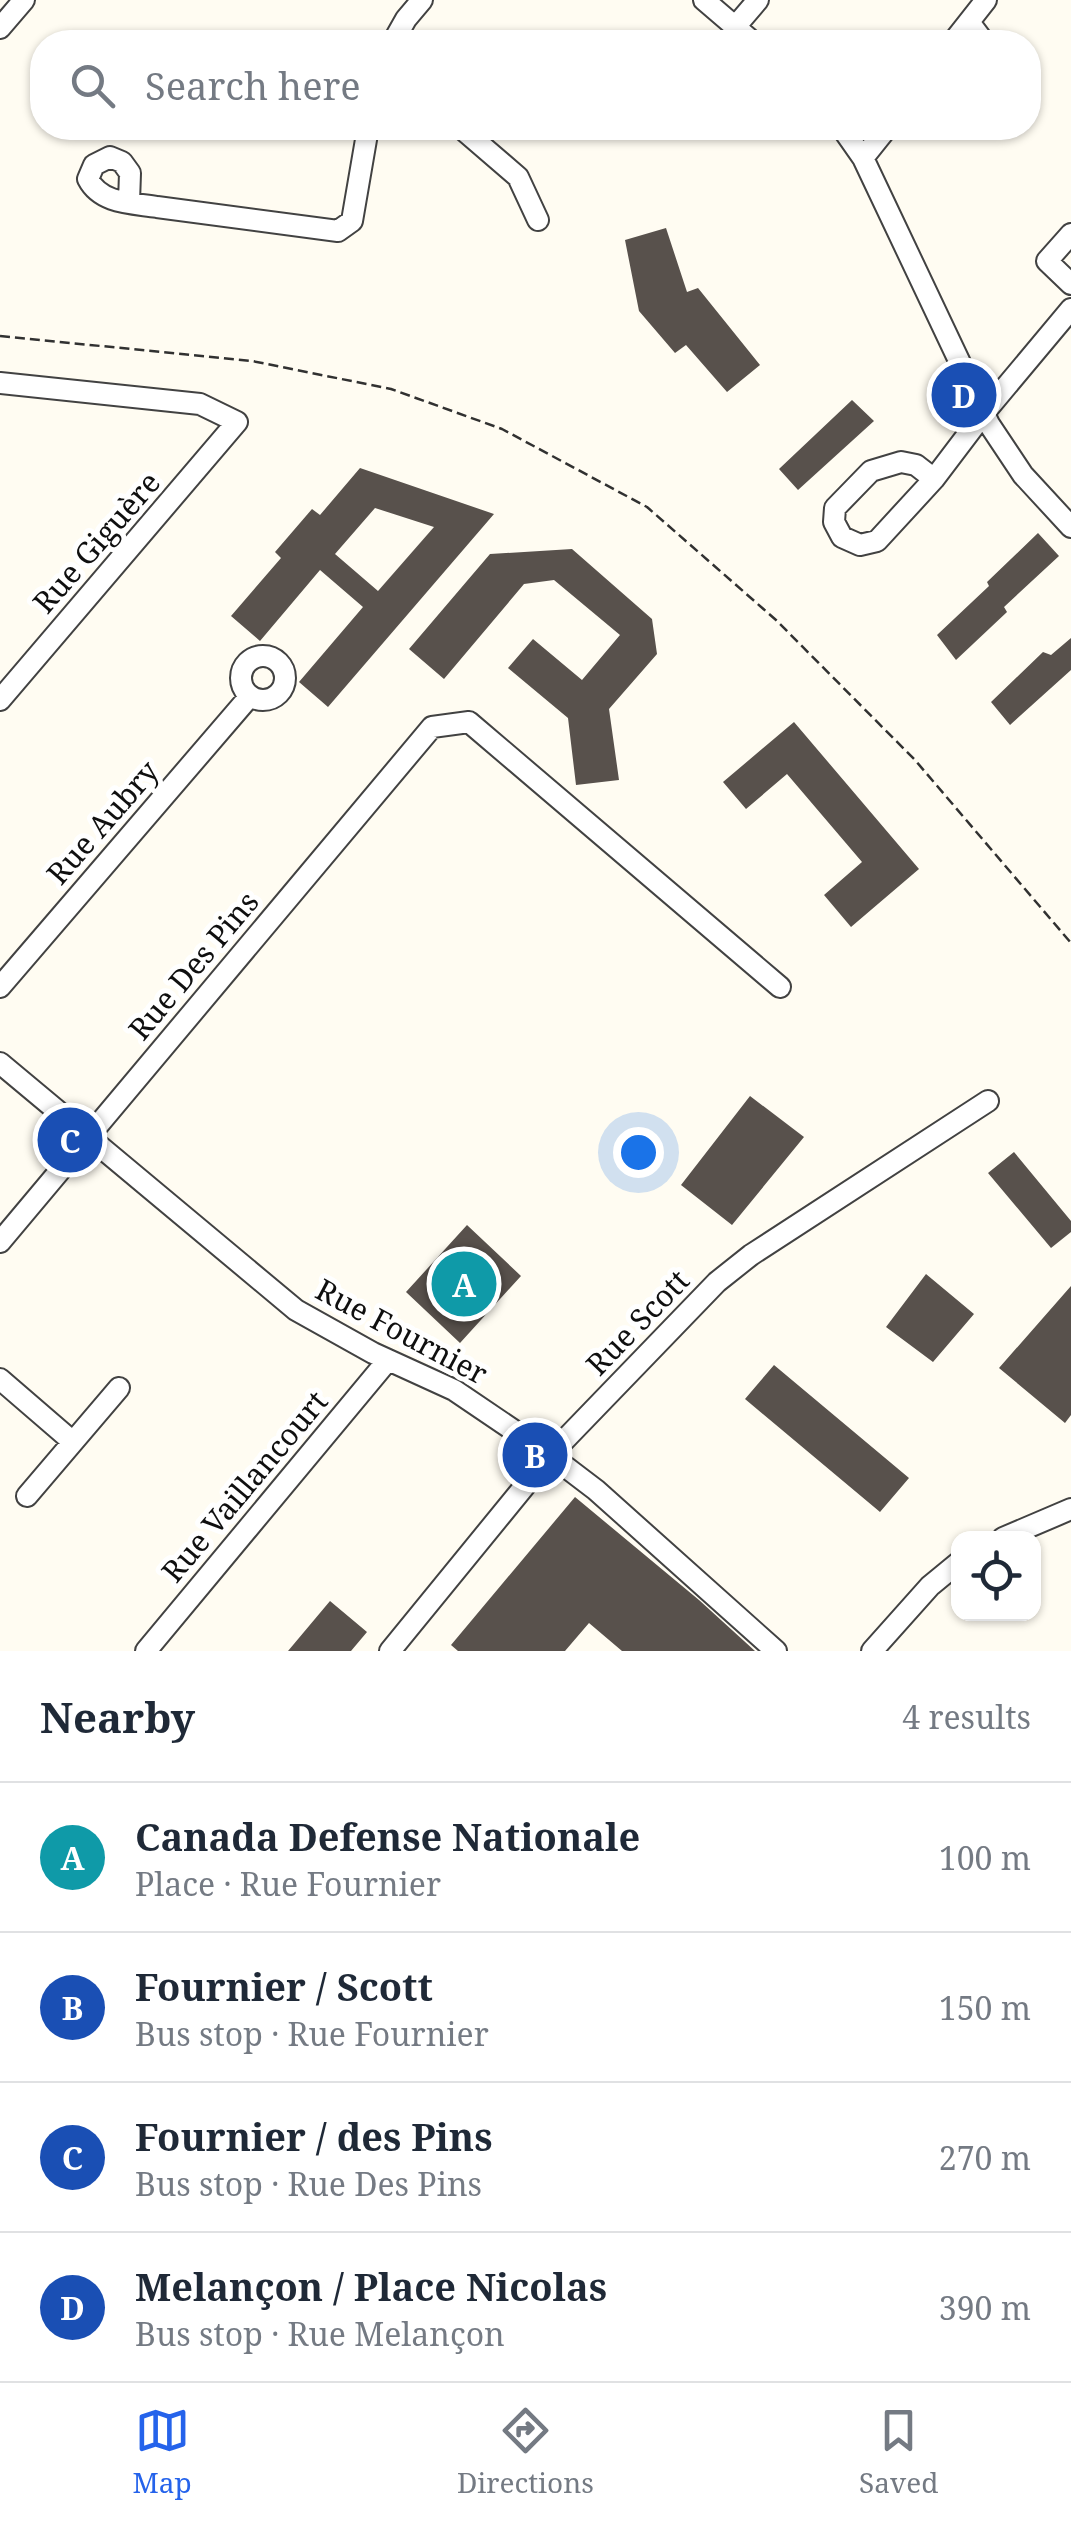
<!DOCTYPE html>
<meta charset="utf-8">
<style>
body{margin:0;font-family:"Noto Serif",serif;background:#f2f2f3;color:#1f2937}
.controls{position:absolute;right:30px;bottom:30px;display:grid;overflow:hidden;border-radius:20px;box-shadow:0 2px 8px #0004}
.controls button{width:90px;height:90px;display:grid;place-items:center;padding:0;border:0;border-bottom:2px solid #e0e1e3;background:#fff;color:#1f2937;font:50px sans-serif}
.you{position:absolute;left:638px;top:1152px;width:35px;height:35px;margin:-25px;border:8px solid #fff;border-radius:50%;background:#1a73e8;box-shadow:0 0 0 15px #1a73e833}
.badge{display:grid;place-items:center;width:65px;height:65px;border-radius:50%;background:#2563eb;color:#fff;font-size:32px;font-weight:700}
.pin{position:absolute;translate:-50% -50%;border:5px solid #fff;box-shadow:0 2px 10px #0006}
.list{margin:0;padding:0;list-style:none}
h2{display:flex;justify-content:space-between;align-items:center;height:130px;margin:0;padding:0 40px;font-size:42px}
h2 small{font-size:32px;font-weight:400;color:#747a83}
.list li{display:grid;grid-template-columns:65px 1fr auto;gap:30px;align-items:center;box-sizing:border-box;height:150px;padding:0 40px;border-top:2px solid #e0e1e3}
.list b{display:block;font-size:38px;white-space:nowrap}
.list p{margin:0;font-size:32px;white-space:nowrap;color:#747a83}
.list em{font-size:32px;font-style:normal;color:#747a83}
.icon{flex:none;width:55px;height:55px;fill:none;stroke:currentColor;stroke-width:2;stroke-linecap:round;stroke-linejoin:round}
.map{position:relative;flex:none;width:1071px;height:1651px;overflow:hidden}
.search{position:absolute;background:#fff;box-shadow:0 2px 8px #0004;left:30px;right:30px;top:30px;height:110px;display:flex;align-items:center;gap:25px;box-sizing:border-box;padding:0 35px;border-radius:40px;color:#747a83;font-size:38px}
.sheet{height:730px;background:#fff}
nav{display:flex;justify-content:space-around;align-items:center;box-sizing:border-box;height:140px;border-top:2px solid #e0e1e3;background:#fff;font-size:28px;color:#747a83}
nav a{display:grid;justify-items:center;gap:5px}
nav .on{color:#2563eb}
.map>svg:first-child{display:block}
</style>
<div class="map">
<svg width="1071" height="1651" viewBox="0 0 1071 1651">
<rect width="100%" height="100%" fill="#fffcf2"/>
<path fill="#58514c" fill-rule="evenodd" d="M666 228 687 292 698 288 760 365 727 392 686 345 675 353 639 311 625 240Z
M852 400 874 421 798 490 779 469Z
M360 468 494 514 328 707 299 682 363 607 320 570 260 641 231 616 281 558 275 552 312 509 320 515ZM375 508 434 527 378 591 335 554Z
M1038 533 1059 556 1004 607 1007 612 956 660 937 635 989 586 987 582Z
M572 549 652 619 657 654 609 709 619 780 576 785 568 718 508 668 533 639 582 680 620 635 554 580 524 584 444 679 409 649 490 554Z
M1071 638V670L1010 725 991 702 1043 652 1051 655Z
M794 722 919 869 851 927 824 895 862 862 787 774 746 809 723 782Z
M750 1096 804 1137 732 1225 681 1185Z
M1014 1152 1071 1221V1232L1051 1248 988 1173Z
M467 1225 521 1276 460 1343 406 1292Z
M926 1274 974 1314 933 1362 886 1327Z
M1071 1286V1415L1065 1423 999 1368Z
M774 1365 909 1478 880 1512 745 1399Z
M575 1497 699 1600 755 1651H622L589 1623 565 1651H458L451 1645Z
M330 1601 367 1632 351 1651H288Z"/>
<g fill="none" stroke-linecap="round" stroke-linejoin="round">
<g stroke="#424242" stroke-width="24">
<path id="minor" d="M704 0 753 42
M969 22 984 42
M735 27 758 0
M0 28 24 0
M393 42 406 19 422 0
M953 42 986 0
M461 128 518 177 538 220
M842 128 863 158 989 424 1023 475 1071 527
M863 158 887 128
M129 202 130 173 122 162 110 157 94 165 88 179C101 204 132 203 157 207L338 231 352 221 368 128
M1071 234 1047 261 1071 284
M0 383 200 404 237 422 0 700
M934 479 916 465 901 462 871 471 835 508 834 522 842 537 860 545 877 541 934 479 984 413 1071 309
M241 678a22 22 0 1 1 44 0a22 22 0 1 1-44 0Z
M0 987 250 696
M0 1063 296 1310 373 1353 454 1390 550 1455 596 1490 776 1651
M0 1242 432 727 469 722 780 987
M0 1379 73 1442 119 1388
M27 1496 73 1442
M1003 1538 1071 1509
M146 1651 388 1360
M390 1651 550 1455 717 1282 751 1255 988 1101
M872 1651 930 1586 958 1563"/>
</g>
<path stroke="#313131" stroke-width="2.5" stroke-dasharray="10 5" stroke-linecap="butt" d="M0 336 252 361 391 389 502 429 647 507 776 620 915 760 1071 943"/>
<use href="#minor" stroke="#fff" stroke-width="20"/>
</g>
<g text-anchor="middle" dominant-baseline="central" stroke-width="10" stroke-linejoin="round" paint-order="stroke">
<g font-size="30" fill="#0f0f0f" stroke="#fff">
<text transform="translate(96 542) rotate(-49)">Rue Giguère</text>
<text transform="translate(102 822) rotate(-49)">Rue Aubry</text>
<text transform="translate(193 965) rotate(-50)">Rue Des Pins</text>
<text transform="translate(637 1322) rotate(-46)">Rue Scott</text>
<text transform="translate(402 1331) rotate(28)">Rue Fournier</text>
<text transform="translate(244 1486) rotate(-50)">Rue Vaillancourt</text>
</g>
</g>
</svg>
<div class="controls">
<button><svg class="icon" aria-label="locate" viewBox="0 0 24 24"><circle cx="12" cy="12" r="6"/><path d="M12 2v4M12 18v4M2 12h4M18 12h4"/></svg></button>
</div>
<div class="you"></div>
<div class="pin badge" style="left:464px;top:1284px;background:#0f9aa8">A</div>
<div class="pin badge" style="left:535px;top:1455px;background:#1a4fb4">B</div>
<div class="pin badge" style="left:70px;top:1140px;background:#1a4fb4">C</div>
<div class="pin badge" style="left:964px;top:395px;background:#1a4fb4">D</div>
<div class="search"><svg class="icon" aria-label="search" viewBox="0 0 24 24"><circle cx="10" cy="10" r="6"/><path d="M15 15l6 6"/></svg>Search here</div>
</div>
<section class="sheet">
<h2>Nearby<small>4 results</small></h2>
<ul class="list">
<li><span class="badge" style="background:#0f9aa8">A</span><div><b>Canada Defense Nationale</b><p>Place · Rue Fournier</p></div><em>100 m</em></li>
<li><span class="badge" style="background:#1a4fb4">B</span><div><b>Fournier / Scott</b><p>Bus stop · Rue Fournier</p></div><em>150 m</em></li>
<li><span class="badge" style="background:#1a4fb4">C</span><div><b>Fournier / des Pins</b><p>Bus stop · Rue Des Pins</p></div><em>270 m</em></li>
<li><span class="badge" style="background:#1a4fb4">D</span><div><b>Melançon / Place Nicolas</b><p>Bus stop · Rue Melançon</p></div><em>390 m</em></li>
</ul>
</section>
<nav>
<a class="on"><svg class="icon" aria-label="map" viewBox="0 0 24 24"><path d="M3 6l6-2 6 2 6-2v14l-6 2-6-2-6 2zM9 4v14M15 6v14"/></svg>Map</a>
<a><svg class="icon" aria-label="directions" viewBox="0 0 24 24"><path d="M12 3l9 9-9 9-9-9zM9 14v-3h6M13 9l2 2-2 2"/></svg>Directions</a>
<a><svg class="icon" aria-label="saved" viewBox="0 0 24 24"><path d="M7 4h10v16l-5-4-5 4z"/></svg>Saved</a>
</nav>
